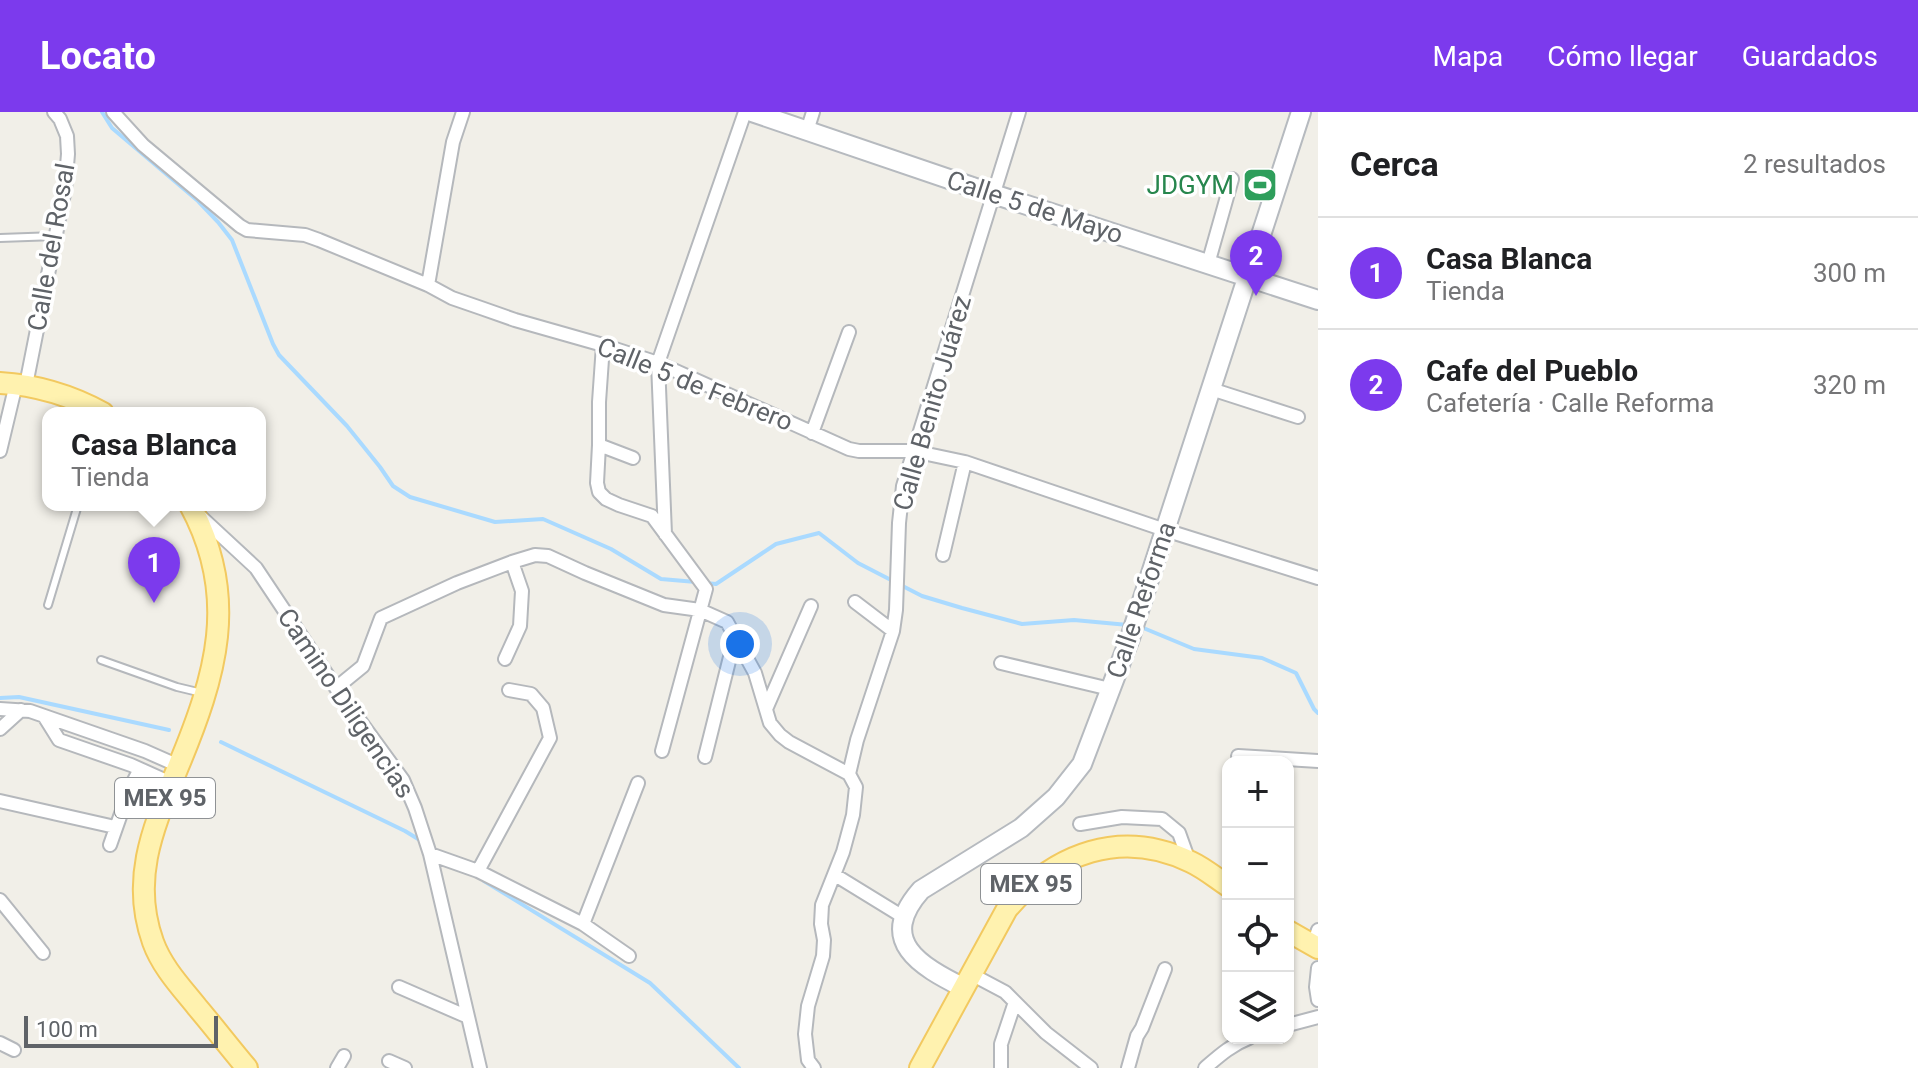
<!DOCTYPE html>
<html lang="es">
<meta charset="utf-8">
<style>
body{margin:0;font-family:Roboto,sans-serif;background:#f2f2f2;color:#202124}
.controls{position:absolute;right:24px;bottom:24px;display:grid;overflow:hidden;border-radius:16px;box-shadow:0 2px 6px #0004}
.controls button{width:72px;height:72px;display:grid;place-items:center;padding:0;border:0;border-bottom:2px solid #e0e0e0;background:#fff;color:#202124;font:40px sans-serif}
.scale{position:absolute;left:24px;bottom:20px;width:194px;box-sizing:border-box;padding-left:8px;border:4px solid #5f6368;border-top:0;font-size:22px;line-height:28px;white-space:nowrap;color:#5f6368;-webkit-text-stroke:6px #fff;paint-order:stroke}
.you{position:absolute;left:740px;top:532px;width:28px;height:28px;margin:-20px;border:6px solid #fff;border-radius:50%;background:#1a73e8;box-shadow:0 0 0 12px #1a73e833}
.badge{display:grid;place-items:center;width:52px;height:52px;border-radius:50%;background:#7c3aed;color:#fff;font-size:26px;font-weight:700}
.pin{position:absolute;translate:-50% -66px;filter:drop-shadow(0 2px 4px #0008)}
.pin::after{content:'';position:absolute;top:42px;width:28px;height:24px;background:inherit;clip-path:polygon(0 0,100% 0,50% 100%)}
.popup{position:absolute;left:42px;top:295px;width:224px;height:104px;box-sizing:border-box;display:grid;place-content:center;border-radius:16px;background:#fff;filter:drop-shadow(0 2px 6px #0005);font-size:26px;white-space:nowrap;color:#757577}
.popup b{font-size:30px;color:#202124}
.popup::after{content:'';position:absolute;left:50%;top:100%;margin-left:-16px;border:16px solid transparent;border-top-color:#fff}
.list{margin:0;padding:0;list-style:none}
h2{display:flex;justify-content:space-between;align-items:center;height:104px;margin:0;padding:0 32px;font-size:34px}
h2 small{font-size:26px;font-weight:400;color:#757577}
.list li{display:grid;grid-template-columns:52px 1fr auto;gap:24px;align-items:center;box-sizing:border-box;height:112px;padding:0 32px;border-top:2px solid #e0e0e0}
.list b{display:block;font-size:30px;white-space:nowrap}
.list p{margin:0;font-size:26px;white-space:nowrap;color:#757577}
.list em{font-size:26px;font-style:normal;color:#757577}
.icon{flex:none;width:44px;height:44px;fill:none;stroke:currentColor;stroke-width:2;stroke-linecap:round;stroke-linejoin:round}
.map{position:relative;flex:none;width:1318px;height:956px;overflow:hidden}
header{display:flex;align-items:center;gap:48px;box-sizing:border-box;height:112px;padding:0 40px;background:#7c3aed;color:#fff}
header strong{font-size:38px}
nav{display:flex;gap:44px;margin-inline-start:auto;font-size:28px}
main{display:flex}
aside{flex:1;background:#fff}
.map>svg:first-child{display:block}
</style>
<header>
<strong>Locato</strong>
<nav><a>Mapa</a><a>Cómo llegar</a><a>Guardados</a></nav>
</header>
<main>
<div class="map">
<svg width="1318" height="956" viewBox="0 0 1318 956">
<rect width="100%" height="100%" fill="#f1efe8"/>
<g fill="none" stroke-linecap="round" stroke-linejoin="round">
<path stroke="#aadaff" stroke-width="4" d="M102 0 112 16 198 89 218 110 232 128 273 232 279 243 347 314 380 355 393 374 410 385 495 410 543 407 611 437 661 467 696 470
M705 471 716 472 776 432 819 421 858 451 922 484 962 496 1022 512 1074 508 1128 513
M1141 515 1194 537 1262 546 1296 561 1314 597 1318 601
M0 586 19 585 169 618
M221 630 405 719 423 730
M484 769 650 871 739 956"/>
<g stroke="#b5b8bc" stroke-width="10">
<path id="lane" d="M0 126 56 124
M48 493 78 393
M101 548 177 575 202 581"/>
</g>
<g stroke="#b5b8bc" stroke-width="16">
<path id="street" d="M113 0 143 33 240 114 247 118 305 123 319 128 428 173 452 186 481 196 515 208 603 233 658 251 849 337 859 339H913L965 350 1165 418 1318 466
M807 19 813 0
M1208 152 1232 67
M428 173 453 30 463 0
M603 233 599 290V333L597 371 599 380 606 387 619 393 652 404 706 477 662 639
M26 273 65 77 68 42 67 24 60 7 54 0
M1211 277 1298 305
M812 321 849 220
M599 333 633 346
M0 339 16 272
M200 404 256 456 336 576 403 668 415 696 430 742 480 956
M665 422 658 251 745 0
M943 443 965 350
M855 490 893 519
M505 547 520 514 522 479 512 450
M1001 551 1110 577
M336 576 363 554 381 506 457 471 512 450 535 443 548 444 585 461 664 493 700 498 727 510 755 561 770 611 780 623 789 630 849 662
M0 597 30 599 145 639 179 654
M766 597 811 494
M44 604 59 628 131 653 171 671
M0 617 21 598
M1238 644 1318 649
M705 645 735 525
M0 689 115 715
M1080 712 1122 705 1162 707 1179 721 1189 749
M110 733 130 676 140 657
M430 742 478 759 583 812 629 844
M478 759 550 626 543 596 531 582 509 578
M835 763 905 806
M0 788 43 841
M583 812 638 671
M1313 834 1318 818
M1318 856 1316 875 1318 888
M971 862 1005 880 1046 921 1091 956
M399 875 468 905
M1288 913 1318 905
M0 931 14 938
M389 949 405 956
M337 956 344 944
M814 956 808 948 805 922 808 894 823 844 824 828 821 812 822 793 843 740 853 703 856 675 849 662 857 628 893 519 896 498 899 411 903 374 1019 0
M1001 956V932L1015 890
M1128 956 1137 924 1142 916 1165 857
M1205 956C1219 944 1231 933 1249 926"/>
</g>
<g stroke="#b6babf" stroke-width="22">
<path id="secondary" d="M752 0 993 82 1318 188
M964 876C920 854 876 829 921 778L1021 716 1056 685 1082 652 1130 526 1301 0"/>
</g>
<g stroke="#f2c960" stroke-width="24">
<path id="primary" d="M0 271C37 273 70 283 103 301
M190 393C240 485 216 564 178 655 154 714 130 766 153 830 162 855 181 875 197 895 214 915 230 936 247 956
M1288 819 1318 836
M920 956 1007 797C1055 741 1121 716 1191 750 1204 756 1216 766 1228 774"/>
</g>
<use href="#lane" stroke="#fff" stroke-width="6"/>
<use href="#street" stroke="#fff" stroke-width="12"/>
<use href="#secondary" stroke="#fff" stroke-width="18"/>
<use href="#primary" stroke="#fff2af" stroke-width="20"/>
</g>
<defs>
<g id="stadium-square" transform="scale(1.8)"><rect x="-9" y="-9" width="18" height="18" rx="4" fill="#2e9e5b" stroke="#fff"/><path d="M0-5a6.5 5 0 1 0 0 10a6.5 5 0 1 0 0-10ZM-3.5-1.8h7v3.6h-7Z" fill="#fff"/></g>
</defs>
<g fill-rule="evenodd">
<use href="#stadium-square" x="1260" y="73"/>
</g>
<g text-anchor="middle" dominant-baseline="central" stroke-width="7" stroke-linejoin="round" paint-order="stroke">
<g fill="#fff" stroke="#8f9295" stroke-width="2">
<rect x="115" y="666" width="100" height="40" rx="6"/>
<rect x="981" y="752" width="100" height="40" rx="6"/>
</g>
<g font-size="24" font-weight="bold" fill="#5f6368">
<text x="165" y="686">MEX 95</text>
<text x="1031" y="772">MEX 95</text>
</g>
<g font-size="26" fill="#27864d" stroke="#fff" text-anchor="end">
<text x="1234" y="73">JDGYM</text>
</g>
<g font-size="26" fill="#5f6368" stroke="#fff">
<text transform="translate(1035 95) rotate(18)">Calle 5 de Mayo</text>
<text transform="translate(51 135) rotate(-80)">Calle del Rosal</text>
<text transform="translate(695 272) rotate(22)">Calle 5 de Febrero</text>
<text transform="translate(932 291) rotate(-74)">Calle Benito Juárez</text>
<text transform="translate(1141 488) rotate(-71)">Calle Reforma</text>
<text transform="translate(346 591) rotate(56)">Camino Diligencias</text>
</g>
</g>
</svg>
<div class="controls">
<button>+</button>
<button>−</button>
<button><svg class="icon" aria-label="locate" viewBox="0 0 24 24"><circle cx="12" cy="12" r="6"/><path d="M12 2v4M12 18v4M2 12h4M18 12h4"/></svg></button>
<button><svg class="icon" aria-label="layers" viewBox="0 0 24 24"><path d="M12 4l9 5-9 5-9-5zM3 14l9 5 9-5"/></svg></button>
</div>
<div class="scale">100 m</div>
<div class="you"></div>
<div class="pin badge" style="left:154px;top:491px">1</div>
<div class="popup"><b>Casa Blanca</b>Tienda</div>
<div class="pin badge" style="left:1256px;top:184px">2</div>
</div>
<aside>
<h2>Cerca<small>2 resultados</small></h2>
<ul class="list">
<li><span class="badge">1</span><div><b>Casa Blanca</b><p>Tienda</p></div><em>300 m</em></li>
<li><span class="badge">2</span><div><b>Cafe del Pueblo</b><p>Cafetería · Calle Reforma</p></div><em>320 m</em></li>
</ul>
</aside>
</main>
